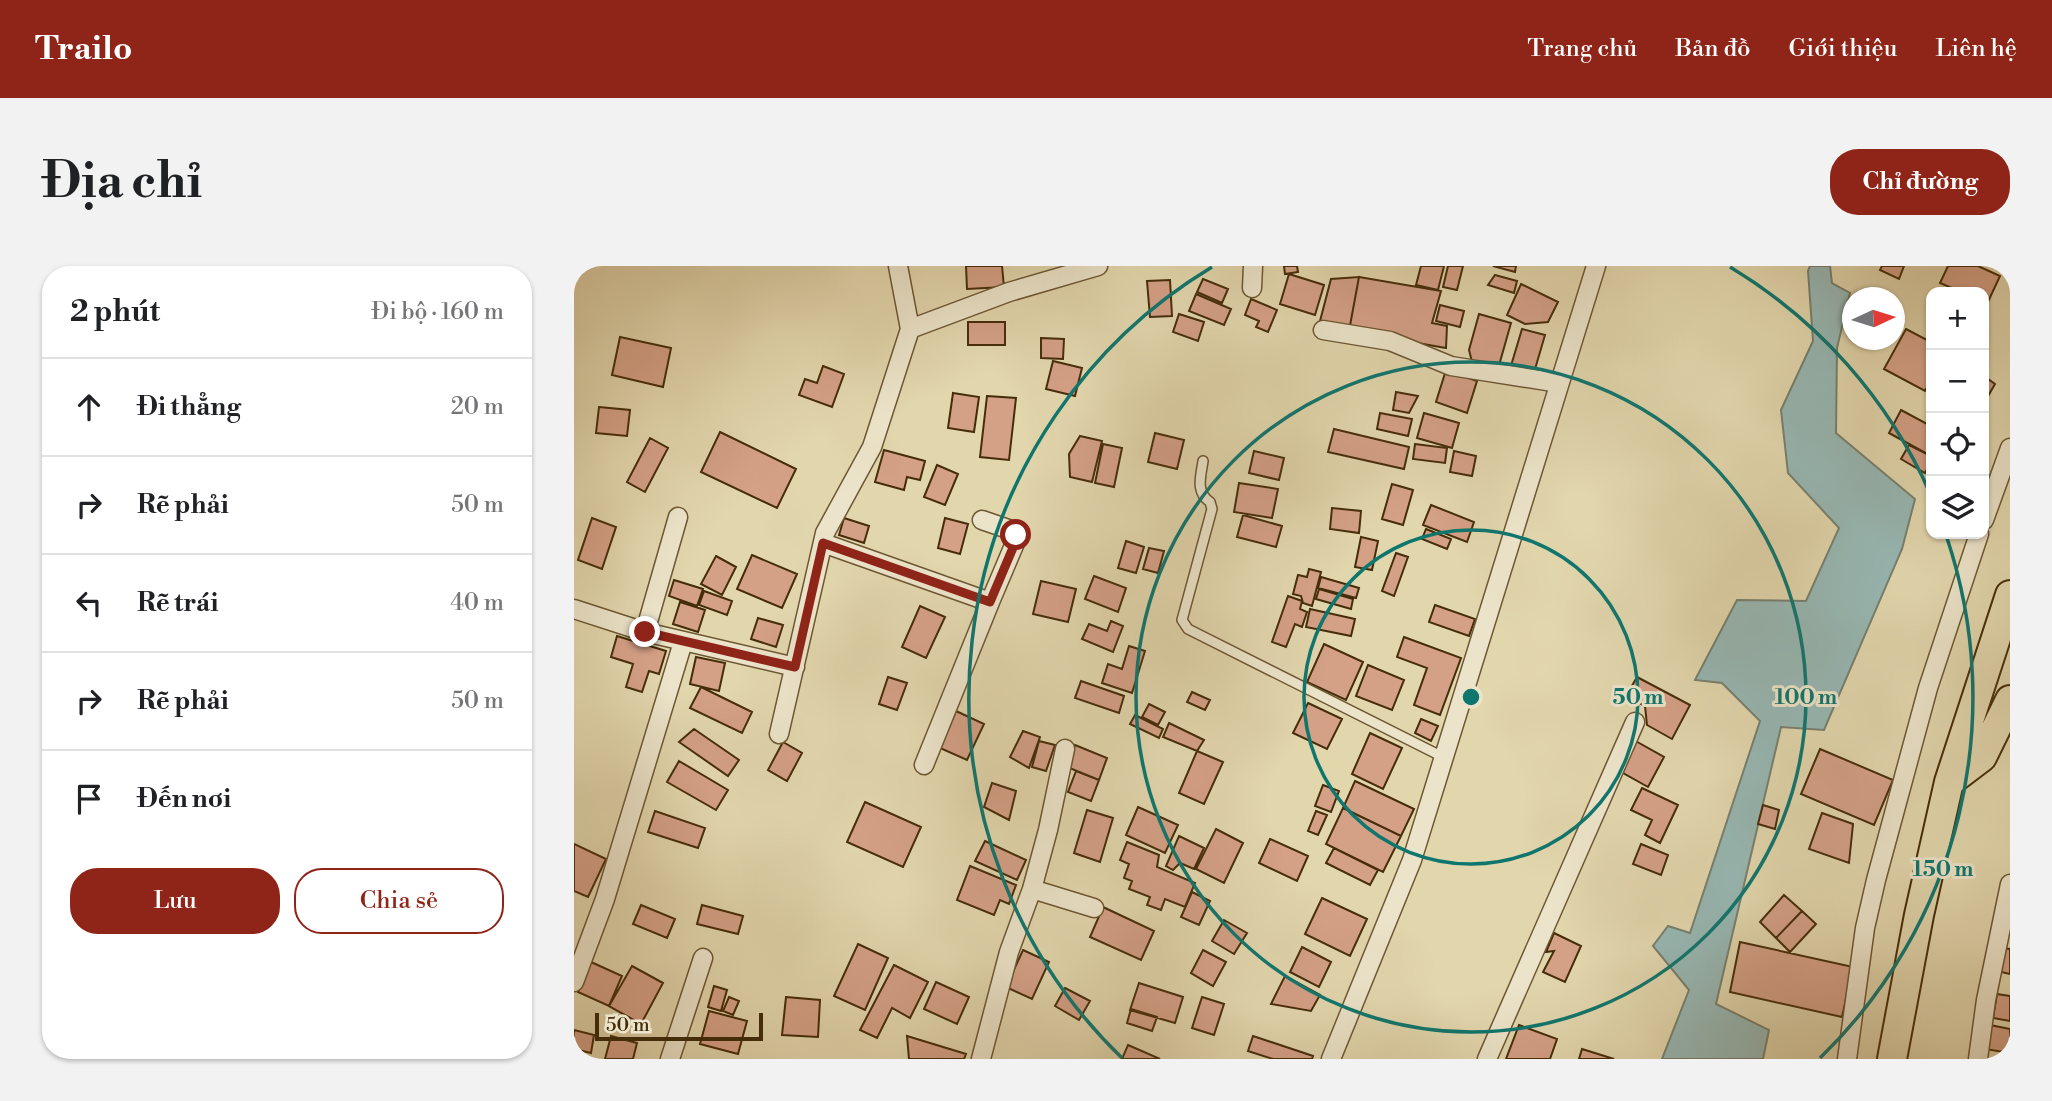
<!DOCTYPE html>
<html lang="vi">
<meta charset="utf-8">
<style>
body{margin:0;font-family:"Libre Bodoni",serif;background:#f2f2f2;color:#202124}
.controls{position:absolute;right:21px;top:21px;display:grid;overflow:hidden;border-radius:14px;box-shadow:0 2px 5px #0004}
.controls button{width:63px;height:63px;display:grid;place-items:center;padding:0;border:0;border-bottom:2px solid #e0e0e0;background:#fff;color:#202124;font:35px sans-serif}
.compass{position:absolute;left:1268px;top:21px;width:63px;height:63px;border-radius:50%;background:#fff;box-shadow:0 2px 5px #0004;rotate:86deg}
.scale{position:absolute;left:21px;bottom:18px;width:168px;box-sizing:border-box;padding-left:7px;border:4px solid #462d0a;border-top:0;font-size:19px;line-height:24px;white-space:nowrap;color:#462d0a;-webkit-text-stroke:5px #ece4ca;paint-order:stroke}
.stop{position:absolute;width:21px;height:21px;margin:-16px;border:5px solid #8f2418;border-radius:50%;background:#fff}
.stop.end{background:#8f2418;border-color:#fff;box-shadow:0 2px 7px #0008}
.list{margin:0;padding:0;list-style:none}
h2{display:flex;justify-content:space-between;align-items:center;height:91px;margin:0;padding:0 28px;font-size:30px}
h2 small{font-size:23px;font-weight:400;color:#757577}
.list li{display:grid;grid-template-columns:46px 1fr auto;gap:21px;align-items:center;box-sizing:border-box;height:98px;padding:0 28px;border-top:2px solid #e0e0e0}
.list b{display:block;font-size:26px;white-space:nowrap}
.list em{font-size:23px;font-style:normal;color:#757577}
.actions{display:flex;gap:14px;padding:21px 28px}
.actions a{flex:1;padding:16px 0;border:2px solid #8f2418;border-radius:28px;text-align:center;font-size:24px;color:#8f2418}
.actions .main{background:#8f2418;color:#fff}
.icon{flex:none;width:38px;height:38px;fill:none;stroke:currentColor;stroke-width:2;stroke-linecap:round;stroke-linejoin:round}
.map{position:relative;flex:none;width:1436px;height:793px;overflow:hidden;border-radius:28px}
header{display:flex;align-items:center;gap:42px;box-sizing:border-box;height:98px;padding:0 35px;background:#8f2418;color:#fff}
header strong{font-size:33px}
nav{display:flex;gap:38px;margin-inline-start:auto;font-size:24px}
.intro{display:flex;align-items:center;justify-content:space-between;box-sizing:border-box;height:168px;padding:0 42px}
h1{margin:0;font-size:49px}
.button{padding:18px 32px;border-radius:28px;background:#8f2418;color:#fff;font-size:24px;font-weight:700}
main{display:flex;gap:42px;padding:0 42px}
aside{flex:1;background:#fff;border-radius:28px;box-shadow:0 2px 5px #0004}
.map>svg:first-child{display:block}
</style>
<header>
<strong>Trailo</strong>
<nav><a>Trang chủ</a><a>Bản đồ</a><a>Giới thiệu</a><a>Liên hệ</a></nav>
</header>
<div class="intro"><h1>Địa chỉ</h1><a class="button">Chỉ đường</a></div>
<main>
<aside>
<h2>2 phút<small>Đi bộ · 160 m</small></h2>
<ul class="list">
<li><svg class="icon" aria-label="ahead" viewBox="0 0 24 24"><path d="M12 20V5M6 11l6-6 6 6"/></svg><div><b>Đi thẳng</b></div><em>20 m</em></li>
<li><svg class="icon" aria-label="right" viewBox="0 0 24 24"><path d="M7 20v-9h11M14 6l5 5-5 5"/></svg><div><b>Rẽ phải</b></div><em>50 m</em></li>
<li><svg class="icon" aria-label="left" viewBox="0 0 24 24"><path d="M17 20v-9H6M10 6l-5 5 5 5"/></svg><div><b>Rẽ trái</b></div><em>40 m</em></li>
<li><svg class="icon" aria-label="right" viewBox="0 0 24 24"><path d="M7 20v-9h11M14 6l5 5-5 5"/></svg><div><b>Rẽ phải</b></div><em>50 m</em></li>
<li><svg class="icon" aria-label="arrive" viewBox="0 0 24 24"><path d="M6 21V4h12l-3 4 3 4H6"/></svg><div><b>Đến nơi</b></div></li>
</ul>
<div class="actions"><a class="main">Lưu</a><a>Chia sẻ</a></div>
</aside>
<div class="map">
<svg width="1436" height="793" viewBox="0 0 1436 793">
<rect width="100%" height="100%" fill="#e2d6ad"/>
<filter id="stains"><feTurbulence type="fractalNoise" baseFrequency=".00286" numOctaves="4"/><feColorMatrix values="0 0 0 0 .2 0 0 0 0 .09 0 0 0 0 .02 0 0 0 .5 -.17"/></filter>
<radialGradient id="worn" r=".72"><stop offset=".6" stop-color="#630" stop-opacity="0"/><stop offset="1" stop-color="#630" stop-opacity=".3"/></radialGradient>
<path fill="#97b7b3" stroke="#77806f" stroke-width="2" d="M1236 0H1256L1258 17 1276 27 1263 82 1262 167 1341 233 1328 283 1250 464 1207 461 1142 738 1195 764 1189 793H1088L1115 724 1079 680 1094 660 1116 667 1186 455 1148 417 1121 414 1163 334 1232 335 1265 262 1214 207 1207 144 1239 75 1234 5Z"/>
<path fill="#d4a086" stroke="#462d0a" stroke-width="2" d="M392 0H428L430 21 393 23Z
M710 0H723L724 6 711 8Z
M847 0H870L864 24 842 19Z
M874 0H889L883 24 869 21Z
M919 0H942L941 6Z
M1308 0H1330L1325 13 1306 4Z
M1374 0H1404L1426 10 1413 38 1410 37V26H1387L1366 17Z
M715 8 750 19 741 49 706 38Z
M921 9 943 15 940 27 914 19Z
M785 11 775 65 767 60 746 55 757 13Z
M785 11 867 25 858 57 873 60 872 82 775 65Z
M629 13 654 23 648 37 623 26Z
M596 14 598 50 576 51 573 15Z
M947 18 984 36 974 56 951 58 933 49Z
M622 28 657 43 650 59 615 45Z
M677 33 703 44 694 66 682 61 685 55 671 49Z
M866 39 890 45 886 61 862 55Z
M605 48 630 56 624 75 599 66Z
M905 48 937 57 924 103 898 96 895 84Z
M394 56H431V79H394Z
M948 63 971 69 959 110 936 103Z
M1332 63 1357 76V114L1351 125 1310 103Z
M46 71 97 82 89 121 38 109Z
M467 72 490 73 489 93 467 92Z
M479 95 508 102 501 130 472 123Z
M249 100 270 108 258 141 225 129 231 113 243 117Z
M872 104 903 115 893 147 862 136Z
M1410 110 1421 118 1410 137Z
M822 126 844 130 835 147 819 144Z
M379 127 405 131 400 166 374 162Z
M413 130 442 132 435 194 406 191Z
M25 141 56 144 53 170 22 167Z
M1327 144 1357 160V190L1315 167Z
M806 147 838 153 834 170 803 163Z
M850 147 885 157 878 182 843 172Z
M760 163 835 181 830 203 754 186Z
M146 166 222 203 203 242 127 206Z
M581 167 610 174 603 203 574 196Z
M506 170 528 175 518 216 496 211 495 188Z
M76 172 94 182 71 226 53 216Z
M529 178 548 182 540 221 521 217Z
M841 178 873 182 871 197 839 193Z
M1335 179 1357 190V196L1351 207 1327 193Z
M310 184 351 195 346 214 333 211 330 224 301 216Z
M680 185 710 192 705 214 675 207Z
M880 185 902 190 898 210 876 206Z
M363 199 384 208 371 239 350 231Z
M665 217 704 223 698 252 660 246Z
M818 218 839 224 829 259 808 253Z
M857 239 900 256 893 276 849 259Z
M758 242 787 245 785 267 756 263Z
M669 249 708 260 702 281 663 271Z
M18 252 42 261 28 303 4 294Z
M270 252 295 260 290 277 265 269Z
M371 252 394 258 386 288 364 282Z
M852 263 877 273 873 283 848 273Z
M787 271 804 275 798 304 781 301Z
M552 275 570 281 562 307 544 302Z
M575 282 590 285 584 307 569 303Z
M822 287 834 291 820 330 808 325Z
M178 289 223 308 208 342 163 323Z
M142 290 162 301 148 329 127 318Z
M735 303 747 306 738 340 729 337 727 330 719 328 724 309 733 311Z
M520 310 552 322 544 346 511 333Z
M747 311 785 322 782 332 744 322Z
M100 314 129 323 123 340 95 330Z
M467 315 502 323 494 356 459 348Z
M745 323 779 333 777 343 742 333Z
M130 325 158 335 153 349 125 339Z
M714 330 728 335 726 343 733 346 728 361 721 358 712 381 698 376Z
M106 336 131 344 124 366 99 358Z
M861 339 901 353 895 370 855 356Z
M346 340 371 351 352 392 328 381Z
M736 343 781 353 777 370 732 361Z
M184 352 209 359 202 381 177 373Z
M537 355 549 360 539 386 508 373 515 358 533 365Z
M43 370 92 385 85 408 75 405 68 426 52 421 59 398 37 391Z
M830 371 887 392 866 449 840 439 853 402 823 391Z
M750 378 789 396 772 434 733 416Z
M555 380 571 385 558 427 528 417 534 398 548 403Z
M122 391 151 397 145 425 116 418Z
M794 399 830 414 818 444 782 430Z
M314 411 333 417 323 444 305 438Z
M1063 411 1116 439 1098 473 1073 459 1071 440 1052 430Z
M507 415 550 430 545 447 501 432Z
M127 421 178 446 168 467 116 442Z
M618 426 636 434 631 444 613 436Z
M734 437 768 453 753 483 719 467Z
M575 438 591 446 584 459 568 451Z
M382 445 410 458 393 494 366 482Z
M561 449 589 463 585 472 556 458Z
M847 453 864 460 857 475 841 467Z
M595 457 630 474 623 485 589 471Z
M120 463 165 494 154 510 105 476Z
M449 465 466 471 455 502 436 491Z
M796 467 828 482 809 523 778 508Z
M1058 473 1090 491 1074 521 1042 503Z
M465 475 481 479 472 505 458 501Z
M209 476 228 487 213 515 194 504Z
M501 479 533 492 525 514 493 501Z
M1246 483 1319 514 1300 559 1227 528Z
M623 485 649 496 630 538 605 527Z
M105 495 154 524 142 544 93 516Z
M502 505 525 514 517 535 494 526Z
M781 515 840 543 827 570 769 542Z
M418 517 442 525 435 554 410 541Z
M749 519 765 525 757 546 741 540Z
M1068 522 1104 539 1086 577 1071 569 1078 554 1057 544Z
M291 536 347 561 329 601 273 576Z
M1189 539 1205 544 1201 563 1184 558Z
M564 541 604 559 591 587 552 569Z
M769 542 827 570 809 606 752 578Z
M513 544 539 552 526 596 500 587Z
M81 545 131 562 124 582 74 566Z
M742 545 753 549 744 569 734 565Z
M1248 547 1279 558 1275 597 1235 583Z
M642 563 669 577 650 617 622 603Z
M605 570 630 582 620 603 606 597 599 604 592 600Z
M696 573 734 590 723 615 685 597Z
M411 575 452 594 443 614 401 595Z
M553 576 585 589 583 601 621 617 611 641 591 633 587 644 573 639 576 631 555 623 558 615 550 612 555 598 546 594Z
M0 578 32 593 14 631 0 625Z
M1067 578 1094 589 1087 609 1059 598Z
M760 582 804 604 796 619 752 597Z
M396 600 442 619 435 638 426 634 420 649 383 634Z
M618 626 636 635 625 659 607 651Z
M1210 629 1228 645 1202 672 1186 656Z
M748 632 793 653 776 690 731 668Z
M67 639 101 653 93 672 59 658Z
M128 639 169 650 164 668 123 658Z
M529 641 580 665 567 694 516 671Z
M1228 645 1242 658 1216 686 1202 672Z
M650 654 673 667 660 688 638 675Z
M980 667 1007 680 991 716 969 706 980 685 972 686Z
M1166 676 1279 701 1268 751 1156 726Z
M284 678 314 692 291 744 260 730Z
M728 681 757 696 745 721 716 706Z
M1427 682 1436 683V708L1423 705Z
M449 684 475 696 458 733 432 721Z
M629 684 652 696 639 720 617 707Z
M17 696 48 710 35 740 4 726Z
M320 699 354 716 336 752 318 742 303 772 286 764Z
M58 700 89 717 67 758 35 740Z
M711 710 746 729 737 745 697 738Z
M362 716 395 731 383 758 350 743Z
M565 717 609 731 601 757 556 744Z
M140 720 153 724 147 745 134 741Z
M491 722 516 735 505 754 481 740Z
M1423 728 1436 730V755L1419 752Z
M155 731 165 735 159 749 149 745Z
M212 731 246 734 244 771 208 769Z
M628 731 650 738 640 769 618 762Z
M557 743 583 751 578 765 553 757Z
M135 745 173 755 164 788 126 778Z
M945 759 983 773 976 793H932Z
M1416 759 1436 763V787L1411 783Z
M0 764 20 769 17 787 0 783Z
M37 770 63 777 59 793H31Z
M333 770 392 788 390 793H335Z
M679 770 739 790 738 793H699L674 785Z
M554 779 586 793H548Z
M1008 783 1040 793H1005Z"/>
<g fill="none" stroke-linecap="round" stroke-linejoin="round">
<g stroke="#6d5733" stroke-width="12">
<path id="service" d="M629 195C627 210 621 226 636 236L638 243 608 354 614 363 869 491"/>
</g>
<g stroke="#6d5733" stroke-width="21">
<path id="minor" d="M324 0 336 63 435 26 524 0
M678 22 679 0
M749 64 816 75 877 100 985 117
M408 254 437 264 441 269V277L416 336
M1410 254 1436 182
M249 277 416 336 350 499
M0 343 71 366 221 401
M71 366 104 251
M205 468 251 267 298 181 336 63
M458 623 520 642
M0 716 31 633 109 376
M96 793 129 692
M407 793 435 686 458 623 474 564 491 483
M757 793 838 594 1022 0
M913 793 1061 456
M1273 793 1291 662 1302 614 1354 422 1405 268
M1404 793 1412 734 1436 618"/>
</g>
<g stroke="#462d0a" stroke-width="32">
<path id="primary" d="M1375 516 1408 491 1436 434
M1318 793 1345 649 1375 516 1436 329"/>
</g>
<use href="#service" stroke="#ece4ca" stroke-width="9"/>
<use href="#minor" stroke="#ece4ca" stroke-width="18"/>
<use href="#primary" stroke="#e2d6ad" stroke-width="28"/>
</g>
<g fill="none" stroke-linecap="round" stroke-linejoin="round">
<path stroke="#8f2418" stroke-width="9" d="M71 366 221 401 249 277 416 336 441 277 442 269"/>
</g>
<g fill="none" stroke="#0f766e" stroke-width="3.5">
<circle cx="897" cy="431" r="167"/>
<circle cx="897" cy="431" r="335"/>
<path d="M548 792A502 502 0 0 1 638 1M1156 1A502 502 0 0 1 1356 227M1373 272A502 502 0 0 1 1246 792"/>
</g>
<circle cx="897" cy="431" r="10" fill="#0f766e" stroke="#ece4ca" stroke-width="3.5"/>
<g font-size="21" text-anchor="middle" font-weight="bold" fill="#0f766e" stroke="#ece4ca" stroke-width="6" stroke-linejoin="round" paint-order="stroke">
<text x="1064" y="438">50 m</text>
<text x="1232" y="438">100 m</text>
<text x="1369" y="610">150 m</text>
</g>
<rect width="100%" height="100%" filter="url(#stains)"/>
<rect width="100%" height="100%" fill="url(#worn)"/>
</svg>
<div class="controls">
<button>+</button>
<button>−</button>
<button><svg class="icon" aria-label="locate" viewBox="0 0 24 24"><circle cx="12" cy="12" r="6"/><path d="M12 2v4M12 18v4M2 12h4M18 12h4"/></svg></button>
<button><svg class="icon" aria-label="layers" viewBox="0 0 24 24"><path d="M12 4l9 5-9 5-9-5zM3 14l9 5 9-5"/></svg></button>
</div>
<svg class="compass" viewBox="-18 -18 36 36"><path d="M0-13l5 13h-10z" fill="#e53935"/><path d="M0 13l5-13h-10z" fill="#757577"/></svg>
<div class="scale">50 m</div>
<div class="stop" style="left:442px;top:269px"></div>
<div class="stop end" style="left:71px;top:366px"></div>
</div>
</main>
